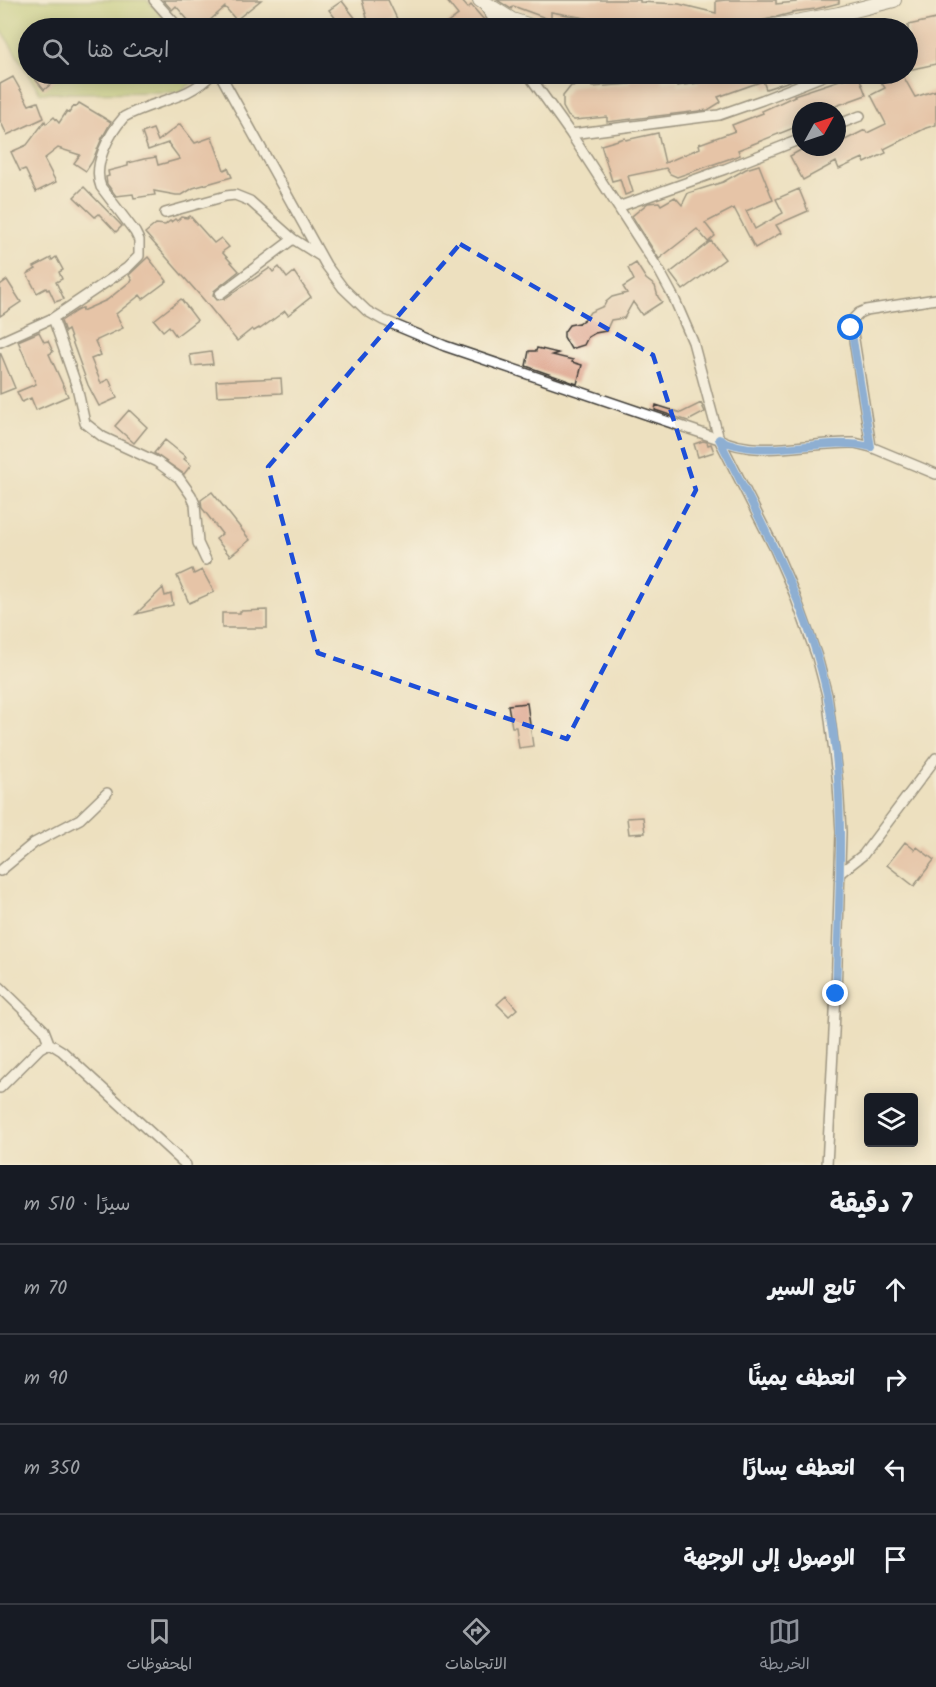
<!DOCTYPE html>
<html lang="ar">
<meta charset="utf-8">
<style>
body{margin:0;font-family:Kalam,"Playpen Sans Arabic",sans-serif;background:#20242c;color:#f1f3f6;direction:rtl}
.controls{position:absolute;right:18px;bottom:18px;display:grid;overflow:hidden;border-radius:6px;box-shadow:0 3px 15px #0003}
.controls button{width:54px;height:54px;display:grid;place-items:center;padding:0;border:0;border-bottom:2px solid #363941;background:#171b24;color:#f1f3f6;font:30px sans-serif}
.compass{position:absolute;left:792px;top:102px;width:54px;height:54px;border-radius:50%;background:#171b24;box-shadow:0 3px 15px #0003;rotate:50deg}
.stop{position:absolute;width:18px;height:18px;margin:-14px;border:4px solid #1a73e8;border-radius:50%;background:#fff}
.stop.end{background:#1a73e8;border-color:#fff;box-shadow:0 2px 6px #0008}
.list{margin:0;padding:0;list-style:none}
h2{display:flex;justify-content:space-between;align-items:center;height:78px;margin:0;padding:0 24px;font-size:26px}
h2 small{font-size:20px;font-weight:400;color:#9ea1a6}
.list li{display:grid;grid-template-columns:39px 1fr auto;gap:18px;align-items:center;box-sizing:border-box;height:90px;padding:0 24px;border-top:2px solid #363941}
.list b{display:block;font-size:22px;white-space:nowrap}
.list em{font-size:20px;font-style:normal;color:#9ea1a6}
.icon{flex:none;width:33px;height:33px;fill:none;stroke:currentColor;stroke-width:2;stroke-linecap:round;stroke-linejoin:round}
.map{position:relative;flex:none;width:936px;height:1165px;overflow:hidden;direction:ltr}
.search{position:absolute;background:#171b24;box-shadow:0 3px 15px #0003;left:18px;right:18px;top:18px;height:66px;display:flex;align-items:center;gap:15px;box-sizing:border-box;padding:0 21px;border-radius:33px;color:#9ea1a6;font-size:22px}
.sheet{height:438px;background:#171b24}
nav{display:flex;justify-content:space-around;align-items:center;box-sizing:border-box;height:84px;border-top:2px solid #363941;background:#171b24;font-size:16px;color:#9ea1a6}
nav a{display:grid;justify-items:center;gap:3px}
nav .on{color:#8c9099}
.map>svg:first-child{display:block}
</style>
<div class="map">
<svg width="936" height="1165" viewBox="0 0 936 1165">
<rect width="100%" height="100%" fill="#fbf7ec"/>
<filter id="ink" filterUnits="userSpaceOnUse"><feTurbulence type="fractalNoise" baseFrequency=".0167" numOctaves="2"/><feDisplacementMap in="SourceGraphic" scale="12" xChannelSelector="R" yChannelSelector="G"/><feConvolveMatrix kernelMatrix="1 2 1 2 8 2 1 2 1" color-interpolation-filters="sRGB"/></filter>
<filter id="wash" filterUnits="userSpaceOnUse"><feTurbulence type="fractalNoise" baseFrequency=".008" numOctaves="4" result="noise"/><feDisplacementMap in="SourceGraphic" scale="24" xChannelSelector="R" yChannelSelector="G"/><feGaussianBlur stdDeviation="1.35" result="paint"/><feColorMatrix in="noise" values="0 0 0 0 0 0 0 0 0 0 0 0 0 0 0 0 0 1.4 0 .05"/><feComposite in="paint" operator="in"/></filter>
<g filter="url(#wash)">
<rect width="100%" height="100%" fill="#ede0bf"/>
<path fill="#b2c86c" stroke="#677244" stroke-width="1.5" d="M0 0H147L174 28H28V74H203L180 92 40 93 0 28Z"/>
<g id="blocks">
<path fill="#dda38b" d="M163 0H261L236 20 225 7 208 22 214 28H195L176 6 172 10Z
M362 0H388L397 19 378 28 369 25Z
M446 0H461L468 8 471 5 491 28H441L458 15Z
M497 0H640V2L679 4 716 13V1L726 0H776V4L796 2V0H839V3L816 9 792 12V13L757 22 721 23V25L685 24V28L639 25V28H596V20L551 12V20L513 6 511 9Z
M342 1 363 28H343L329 10Z
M936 19V64L908 70V25Z
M42 74H53L57 79 44 90 35 79Z
M695 74 808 75 766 89 763 81 718 97 721 102 708 110 607 122V117L574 120 568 116 563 107V96L571 86 592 84V87L630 84 629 79 661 75 662 83 677 81V86L699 83Z
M858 74 866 95 822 111H801V125L738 150 740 155 677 177 670 174 666 168 628 176 633 192 625 195 620 179 612 181 601 145 625 138 626 140 658 133 665 163 700 148 699 144 735 131 732 125 763 113 762 111 795 96 794 95Z
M876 74H902L915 97 936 90V125L926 128 884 149 886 153 865 163 863 158 839 169 836 162 803 180 790 156 806 147H837V144L865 130 867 133 886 124 871 95 885 88Z
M13 77 29 105 38 102 44 118 7 135 0 120V84Z
M79 103 111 122 102 138 92 162 86 171 74 163 80 155 58 148 44 159 56 182 36 192 25 169 20 171 11 152 27 145 45 121 46 124 54 117 59 123 67 111 69 113 74 106 76 107Z
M180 124 195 143 212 137 224 170 228 168 232 177 193 188 182 195H176L154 191 155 195 134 198 133 194 116 196 107 184 106 177 109 176 108 171 128 166V163L144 159 156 157 158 165 180 159 168 143 148 150 142 133 153 129 158 141Z
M759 165 773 200 746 211 755 229 783 213 776 199 799 189 808 211 776 225 781 233 755 248 734 208 705 223 715 236 708 242 697 229 659 259 632 216 648 203 659 202 661 205 675 197 682 205 688 193 723 182 746 169Z
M84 187 122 226 116 232 99 214 95 217 74 197Z
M190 216 214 243 221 238 229 247 222 252 239 271 214 291 213 295 217 300 224 299 270 268 273 272 279 267 287 278 294 272 311 297 288 315 285 311 260 329 259 328 254 331 252 329 237 341 204 300 145 233 156 224 165 225 170 221 171 222 175 219 177 221 181 217 187 218Z
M711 241 725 259 683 290 670 273Z
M56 257 63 270 59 272 62 279 56 282 64 299 55 302 49 289 47 290 46 288 37 293 27 274 36 269 34 267 51 258 52 260Z
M148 257 167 281 143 299 140 295 116 314 123 328 95 341 101 355 91 359 101 383 109 379 117 398 99 406 88 385 68 330 65 332 61 321 76 311 82 308V311L107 300 132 280 129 275Z
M636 263 646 279 655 286 658 297 662 302 642 315 633 302 624 318 611 320 606 331 595 333 588 337 584 345 571 349 564 337V332L569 325 579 323 586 318 590 312 604 306 606 302 612 297 627 293 623 287 634 280 628 268Z
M7 280 21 302 0 316V285Z
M181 299 197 320 176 336 169 326 163 331 154 320Z
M39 332 44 342 48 341 53 352 49 354 68 396 36 410 31 398 22 402 17 392 36 384 18 341Z
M537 348 558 353 552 355 573 360 572 362 582 365 577 384 526 366 529 351H536Z
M0 352 15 388 0 394Z
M211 352 213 364 192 366 190 355Z
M281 378 282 393 217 396 216 381Z
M701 403 705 412 688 421 655 410 656 405 681 413Z
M129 410 147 427 134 443 115 426Z
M165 440 186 457 184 459 191 465 184 474 154 453Z
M703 441 707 442 708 445 711 444 714 452 698 457 694 444Z
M212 492 250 540 230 556 216 539 222 534 202 508 201 500Z
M192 569 194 574 202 570 214 592 189 603 177 576Z
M163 588 165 596 171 594 173 605 136 614Z
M267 610V628H222V613H240V611Z
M527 703 533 746 519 748 516 727H512L508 705Z
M643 817 645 833 629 834 627 818Z
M905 842 915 850 917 847 934 860 914 886 887 865Z
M506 996 517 1009 509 1016 497 1004Z"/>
</g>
</g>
<g filter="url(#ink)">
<use href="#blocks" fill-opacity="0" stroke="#3b3934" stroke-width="1.5"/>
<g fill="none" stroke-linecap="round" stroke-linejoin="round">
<g stroke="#3b3934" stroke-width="12">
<path id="street" d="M154 0 179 28
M484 5 499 28
M220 74 326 265 343 288 367 311 383 320 445 346 719 439C759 459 812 441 855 443L871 447 936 474
M528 74 571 134 660 272 674 298 693 342 719 439 774 547 794 593 817 657 827 695 838 784 841 832 836 994 827 1165
M837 125 860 116
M571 134 719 115 762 100 828 74
M618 207 725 169 801 139
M165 213 226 196 235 195 250 201 293 239 320 256
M220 294 293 239
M53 318 77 387 85 423 103 437 157 462 179 478 191 495 195 504 198 543 206 560
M0 342 53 318 127 268 139 256V240L135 232 101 187C92 165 109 134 124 117 154 100 188 100 212 74
M871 447 851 321 859 313 866 310 936 299
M0 871 34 843 80 819 107 793
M840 873 863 855 936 758
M0 987 44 1030 49 1043 62 1051 186 1165
M0 1088 40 1048 49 1043"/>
</g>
<g stroke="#3b3934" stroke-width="16">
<path id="primary" d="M480 0 512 20 537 28
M763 28 839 14 894 0"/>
</g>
<use href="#street" stroke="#fff" stroke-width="9"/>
<use href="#primary" stroke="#fff" stroke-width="14"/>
</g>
</g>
<g fill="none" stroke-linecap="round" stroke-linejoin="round" filter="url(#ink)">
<path stroke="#1a73e8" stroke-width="8" d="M836 994C839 894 847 793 827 694 808 604 760 521 719 439 764 462 822 435 871 447L851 328"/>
</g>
<path d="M0 0H936V1165H0ZM460 244 653 355 696 490 567 739 318 653 268 467Z" fill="#ede0bf" fill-opacity=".55" fill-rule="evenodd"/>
<path fill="none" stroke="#1d4ed8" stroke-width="4.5" stroke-dasharray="12 8" stroke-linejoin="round" d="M460 244 653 355 696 490 567 739 318 653 268 467Z"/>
</svg>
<div class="controls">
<button><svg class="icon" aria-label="layers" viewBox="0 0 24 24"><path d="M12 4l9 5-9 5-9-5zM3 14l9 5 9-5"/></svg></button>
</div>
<svg class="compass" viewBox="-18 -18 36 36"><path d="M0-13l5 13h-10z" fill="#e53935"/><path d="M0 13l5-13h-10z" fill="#9ea1a6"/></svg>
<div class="stop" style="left:851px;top:328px"></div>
<div class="stop end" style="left:836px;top:994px"></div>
<div class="search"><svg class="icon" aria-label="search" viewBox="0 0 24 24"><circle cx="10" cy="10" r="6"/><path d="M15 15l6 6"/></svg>ابحث هنا</div>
</div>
<section class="sheet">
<h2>7 دقيقة<small>سيرًا · 510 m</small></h2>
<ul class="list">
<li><svg class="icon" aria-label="ahead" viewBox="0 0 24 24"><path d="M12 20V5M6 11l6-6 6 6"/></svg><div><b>تابع السير</b></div><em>70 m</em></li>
<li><svg class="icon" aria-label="right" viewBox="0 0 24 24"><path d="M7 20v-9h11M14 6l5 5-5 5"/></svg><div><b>انعطف يمينًا</b></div><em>90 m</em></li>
<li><svg class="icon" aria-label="left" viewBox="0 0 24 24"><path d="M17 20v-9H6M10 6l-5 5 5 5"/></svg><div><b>انعطف يسارًا</b></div><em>350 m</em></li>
<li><svg class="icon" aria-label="arrive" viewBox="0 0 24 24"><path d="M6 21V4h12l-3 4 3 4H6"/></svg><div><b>الوصول إلى الوجهة</b></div></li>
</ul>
</section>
<nav>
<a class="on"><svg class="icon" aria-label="map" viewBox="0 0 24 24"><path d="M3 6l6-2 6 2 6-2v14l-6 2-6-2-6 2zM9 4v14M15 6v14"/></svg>الخريطة</a>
<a><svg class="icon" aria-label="directions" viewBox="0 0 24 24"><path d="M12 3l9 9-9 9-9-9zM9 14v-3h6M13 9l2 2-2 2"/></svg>الاتجاهات</a>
<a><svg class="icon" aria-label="saved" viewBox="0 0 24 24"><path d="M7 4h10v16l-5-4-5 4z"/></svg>المحفوظات</a>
</nav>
